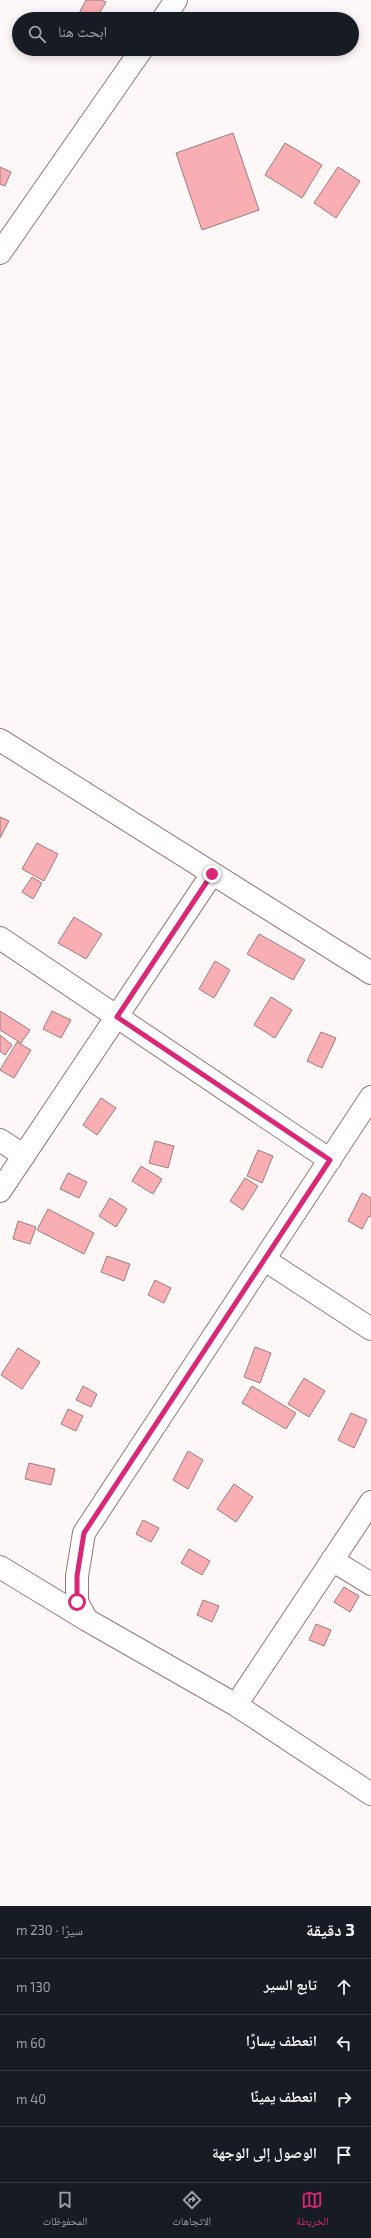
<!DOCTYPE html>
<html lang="ar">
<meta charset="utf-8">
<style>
body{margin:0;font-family:"Exo 2","Noto Naskh Arabic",sans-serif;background:#242831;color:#f1f3f6;direction:rtl}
.stop{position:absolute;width:12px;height:12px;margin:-9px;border:3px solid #db2777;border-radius:50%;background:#fff}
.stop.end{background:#db2777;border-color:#fff;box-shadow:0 1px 4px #0008}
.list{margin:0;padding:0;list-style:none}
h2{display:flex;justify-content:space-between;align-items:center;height:52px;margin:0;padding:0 16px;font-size:17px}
h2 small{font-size:13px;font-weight:400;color:#9ea1a6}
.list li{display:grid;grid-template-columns:26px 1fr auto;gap:12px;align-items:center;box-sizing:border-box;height:56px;padding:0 16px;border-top:1px solid #363941}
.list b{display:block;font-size:15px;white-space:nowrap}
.list em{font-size:13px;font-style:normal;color:#9ea1a6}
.icon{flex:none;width:22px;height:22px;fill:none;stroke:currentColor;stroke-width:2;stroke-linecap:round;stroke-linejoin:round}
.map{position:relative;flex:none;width:371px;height:1906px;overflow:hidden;direction:ltr}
.search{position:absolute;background:#171b24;box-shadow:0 2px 10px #0003;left:12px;right:12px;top:12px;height:44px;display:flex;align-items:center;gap:10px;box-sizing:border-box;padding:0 14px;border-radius:22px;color:#9ea1a6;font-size:15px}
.sheet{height:276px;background:#171b24}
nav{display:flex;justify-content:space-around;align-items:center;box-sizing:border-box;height:56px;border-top:1px solid #363941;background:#171b24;font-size:11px;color:#9ea1a6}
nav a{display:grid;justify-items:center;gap:2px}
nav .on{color:#db2777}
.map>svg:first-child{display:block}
</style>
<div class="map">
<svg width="371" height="1906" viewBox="0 0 371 1906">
<rect width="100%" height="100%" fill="#fff8f8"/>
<path fill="#f8aeb3" stroke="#9d7e7f" d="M86 0H101L106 2 96 19H76Z
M233 133 259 210 202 230 176 153Z
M285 143 322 165 302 198 265 175Z
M0 167 11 172 5 186 0 184Z
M338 167 360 181 336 218 314 203Z
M0 817 9 821 0 838Z
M37 843 58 854 44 881 22 869Z
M32 877 42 883 33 899 22 892Z
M74 917 102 934 86 959 58 943Z
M259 934 305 960 293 980 247 954Z
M215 961 230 970 214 998 199 989Z
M271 997 292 1010 275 1038 254 1025Z
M0 1011 30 1030 21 1043 0 1030Z
M52 1011 71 1020 61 1038 43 1029Z
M321 1032 336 1038 322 1068 307 1061Z
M0 1035 12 1045 5 1055 0 1051Z
M17 1042 31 1050 14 1078 0 1070Z
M101 1098 116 1108 97 1135 83 1125Z
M155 1141 174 1146 168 1168 149 1163Z
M258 1150 273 1156 262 1183 247 1176Z
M141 1166 162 1179 153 1194 132 1181Z
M68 1173 87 1182 79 1198 60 1189Z
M245 1178 258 1186 243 1210 230 1201Z
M362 1193 371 1198V1217L369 1216 362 1229 348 1221Z
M110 1198 127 1209 116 1227 99 1216Z
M48 1209 94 1233 84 1254 37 1230Z
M18 1221 36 1227 30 1244 13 1239Z
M107 1256 130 1264 124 1281 101 1272Z
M155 1280 171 1288 164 1303 148 1295Z
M255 1347 271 1353 260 1383 244 1377Z
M18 1348 40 1362 22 1389 1 1375Z
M304 1378 325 1391 309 1417 288 1404Z
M83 1386 97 1394 91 1407 76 1400Z
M252 1386 296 1413 286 1429 242 1403Z
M68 1409 83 1416 76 1431 61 1424Z
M351 1413 367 1420 354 1448 338 1440Z
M188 1451 203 1460 188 1489 173 1480Z
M29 1463 55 1469 51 1485 25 1479Z
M234 1484 253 1497 236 1522 217 1509Z
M143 1520 159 1528 151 1542 136 1534Z
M189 1549 210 1561 202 1575 181 1563Z
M344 1587 359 1596 350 1612 334 1602Z
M203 1600 219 1606 212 1622 197 1615Z
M316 1624 331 1630 324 1646 309 1640Z"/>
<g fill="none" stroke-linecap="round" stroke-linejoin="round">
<g stroke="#967779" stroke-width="24">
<path id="street" d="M163 19 176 0
M0 253 142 49
M0 740 371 973
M0 938 330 1160
M0 1140 24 1156
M0 1191 212 874
M265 1260 371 1329
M332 1560 371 1584
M0 1567 87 1620 236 1705 371 1794
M87 1620 77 1602V1576L84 1533 371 1097
M236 1705 371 1502"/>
</g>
<use href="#street" stroke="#fff" stroke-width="22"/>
</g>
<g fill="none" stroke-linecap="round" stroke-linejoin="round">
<path stroke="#db2777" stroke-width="5" d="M77 1602V1576L84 1533 330 1160 117 1017 212 874"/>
</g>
</svg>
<div class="stop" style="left:77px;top:1602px"></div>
<div class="stop end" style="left:212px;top:874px"></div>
<div class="search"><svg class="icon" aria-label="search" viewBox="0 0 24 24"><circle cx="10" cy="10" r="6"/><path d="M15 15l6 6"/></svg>ابحث هنا</div>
</div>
<section class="sheet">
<h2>3 دقيقة<small>سيرًا · 230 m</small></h2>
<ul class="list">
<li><svg class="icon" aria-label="ahead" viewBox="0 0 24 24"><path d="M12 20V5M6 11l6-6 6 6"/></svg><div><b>تابع السير</b></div><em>130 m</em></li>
<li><svg class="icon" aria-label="left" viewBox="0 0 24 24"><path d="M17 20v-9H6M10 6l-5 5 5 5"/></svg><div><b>انعطف يسارًا</b></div><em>60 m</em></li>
<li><svg class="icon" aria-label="right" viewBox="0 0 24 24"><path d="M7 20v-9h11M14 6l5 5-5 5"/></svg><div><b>انعطف يمينًا</b></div><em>40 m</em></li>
<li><svg class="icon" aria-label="arrive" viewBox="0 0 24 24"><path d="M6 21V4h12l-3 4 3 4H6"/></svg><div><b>الوصول إلى الوجهة</b></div></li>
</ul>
</section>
<nav>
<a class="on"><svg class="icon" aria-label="map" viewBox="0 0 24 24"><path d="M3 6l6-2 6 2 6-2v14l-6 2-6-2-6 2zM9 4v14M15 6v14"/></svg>الخريطة</a>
<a><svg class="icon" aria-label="directions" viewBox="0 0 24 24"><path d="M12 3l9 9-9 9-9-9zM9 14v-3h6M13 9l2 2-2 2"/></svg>الاتجاهات</a>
<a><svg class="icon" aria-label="saved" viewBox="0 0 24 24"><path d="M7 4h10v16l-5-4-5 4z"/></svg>المحفوظات</a>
</nav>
